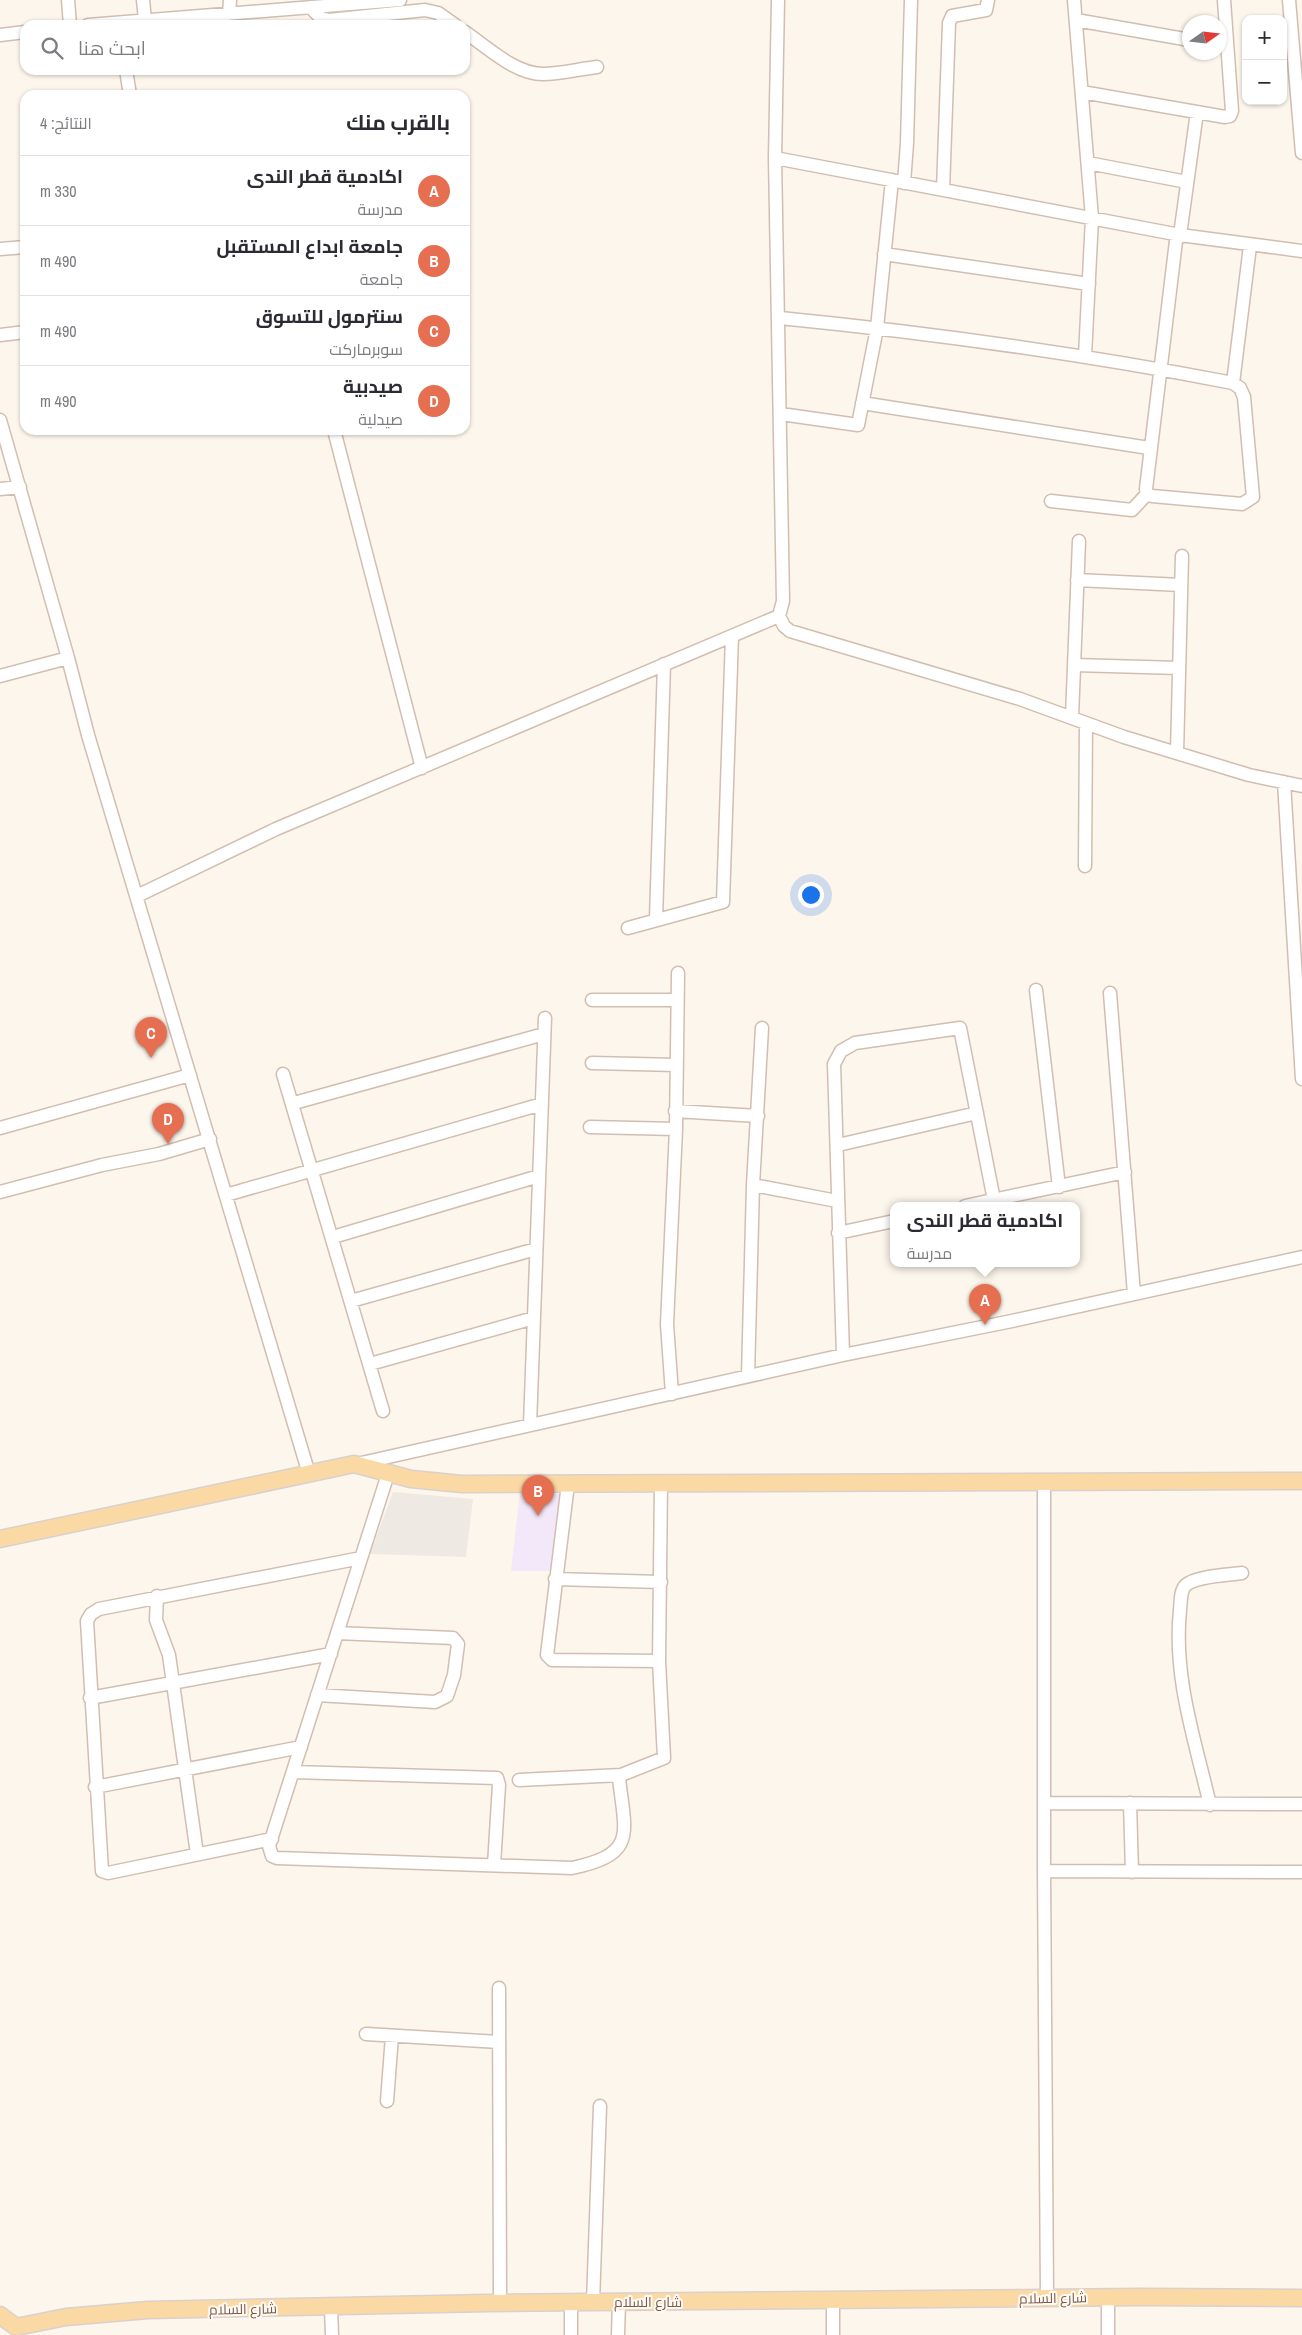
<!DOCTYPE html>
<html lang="ar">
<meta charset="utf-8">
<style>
body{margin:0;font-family:"Archivo Narrow",Cairo,sans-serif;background:#f2f2f3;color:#2b2b33;direction:rtl}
.controls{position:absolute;right:15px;top:15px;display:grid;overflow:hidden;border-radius:10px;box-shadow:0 1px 4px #0004}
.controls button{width:45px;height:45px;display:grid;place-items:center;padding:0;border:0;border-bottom:1px solid #e1e1e2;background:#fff;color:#2b2b33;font:25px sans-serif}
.compass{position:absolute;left:1182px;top:15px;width:45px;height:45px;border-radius:50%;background:#fff;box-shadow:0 1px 4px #0004;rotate:76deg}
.you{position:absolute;left:810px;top:894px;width:18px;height:18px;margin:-12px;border:4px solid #fff;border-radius:50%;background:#1a73e8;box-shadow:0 0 0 8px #1a73e833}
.badge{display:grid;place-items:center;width:32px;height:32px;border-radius:50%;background:#e76f51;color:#fff;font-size:16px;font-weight:700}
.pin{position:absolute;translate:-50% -41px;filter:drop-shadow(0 1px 2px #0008)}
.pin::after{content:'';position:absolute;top:26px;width:18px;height:15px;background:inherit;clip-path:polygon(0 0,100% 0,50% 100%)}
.popup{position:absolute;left:890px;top:1202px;width:190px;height:65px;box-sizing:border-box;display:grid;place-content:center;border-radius:10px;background:#fff;filter:drop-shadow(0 1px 4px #0005);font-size:16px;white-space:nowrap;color:#7c7c81}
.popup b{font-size:19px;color:#2b2b33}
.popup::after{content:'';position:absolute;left:50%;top:100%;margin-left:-10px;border:10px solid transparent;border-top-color:#fff}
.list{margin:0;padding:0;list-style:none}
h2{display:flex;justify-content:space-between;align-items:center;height:65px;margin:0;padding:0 20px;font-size:21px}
h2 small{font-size:16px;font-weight:400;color:#7c7c81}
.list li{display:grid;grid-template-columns:32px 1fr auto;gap:15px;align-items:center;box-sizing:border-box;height:70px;padding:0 20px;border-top:1px solid #e1e1e2}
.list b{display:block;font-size:19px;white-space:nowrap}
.list p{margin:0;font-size:16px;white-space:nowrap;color:#7c7c81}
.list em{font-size:16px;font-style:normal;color:#7c7c81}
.icon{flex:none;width:28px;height:28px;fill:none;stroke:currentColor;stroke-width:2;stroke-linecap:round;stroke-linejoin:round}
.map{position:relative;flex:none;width:1302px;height:2335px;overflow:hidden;direction:ltr}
.search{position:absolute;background:#fff;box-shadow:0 1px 4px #0004;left:20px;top:20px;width:450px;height:55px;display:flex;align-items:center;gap:12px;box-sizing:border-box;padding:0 18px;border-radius:15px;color:#7c7c81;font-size:19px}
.panel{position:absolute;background:#fff;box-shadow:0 1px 4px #0004;left:20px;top:90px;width:450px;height:345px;border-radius:15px;direction:rtl}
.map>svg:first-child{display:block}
</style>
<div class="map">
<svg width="1302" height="2335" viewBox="0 0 1302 2335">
<rect width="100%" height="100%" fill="#fdf6ec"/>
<path fill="#efe9e4" d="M393 1492 473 1499 466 1557 370 1554Z"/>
<path fill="#f3e8fa" d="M520 1492 560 1494 551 1571H511Z"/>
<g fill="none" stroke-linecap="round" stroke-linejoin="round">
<g stroke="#d1beb0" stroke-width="15">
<path id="minor" d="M68 0 70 25
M143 0 145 20
M1074 0 1092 218 1085 356
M1289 0 1302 153
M310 7 321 18 329 20 425 10 438 13 455 25
M229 14 230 0
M1076 20 1190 40
M88 25 400 0
M465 32C487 47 515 74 543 74 560 74 579 69 597 67
M0 35 25 32
M126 70 130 95
M1082 92 1225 117 1230 116 1232 111 1224 0
M775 158 1180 235 1197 112
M1088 163 1187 182
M904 183 907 143 911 0
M943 190 949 23 952 16 986 10 988 0
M0 249 25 247
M884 254 1089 284
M780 318C932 333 1083 354 1233 383L1240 388 1244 397 1253 497 1242 504 1152 496 1147 494 1146 489 1176 241 1180 235 1302 251
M0 335 25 332
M1233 383 1250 246
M862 403 1149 448
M781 414 858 425 877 328 892 180
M0 420 68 658 88 735 309 1474
M334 430 422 768
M0 489 20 487
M1051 501 1132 510 1147 494
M1077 580 1181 585
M779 616 784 626 790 631 1020 699 1124 737 1249 775 1302 786
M1074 665 1179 668
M0 676 68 658
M1072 717 1079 541
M1177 753 1182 556
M1284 782 1302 1079
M1085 866 1086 723
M137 896 276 829 779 616 783 601 775 158 778 0
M656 919 664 664
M628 928 723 902 732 636
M1036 990 1059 1187
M1110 993 1134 1294
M592 1000H677
M592 1063 677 1065
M283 1074 383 1411
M294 1103 544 1034
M675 1111 758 1116
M590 1127 676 1129
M0 1128 190 1075
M838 1145 977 1113
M753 1185 837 1201
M0 1192 102 1165 159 1154 210 1139
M226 1195 542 1104
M965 1206 1125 1172
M838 1233 894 1221
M333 1237 539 1176
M351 1301 536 1249
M843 1355 834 1064 841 1051 855 1043 960 1028 994 1200
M370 1364 534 1318
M748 1376 753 1185 762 1028
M672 1394 667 1324 676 1129 678 973
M530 1425 545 1018
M357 1464 843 1355 1012 1321 1302 1257
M388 1474 269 1846 272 1856 277 1858 572 1868C636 1854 626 1836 619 1779L621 1775 664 1758 659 1661
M1044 1482V1871L1302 1872
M568 1484 547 1655 552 1660 659 1661 661 1484
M555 1579 661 1582
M157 1596 156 1620 169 1655 197 1854
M317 1695 435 1702 447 1696 454 1675 458 1644 453 1638 337 1633
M90 1698 331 1654
M293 1772 497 1778 499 1785 494 1865
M519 1780 621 1775
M95 1787 301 1747
M1044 1803 1302 1804
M1130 1803 1132 1872
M1210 1805C1195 1740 1173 1677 1180 1610 1181 1602 1180 1590 1186 1585 1196 1576 1228 1575 1242 1573
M272 1839 108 1873 102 1871 87 1621 91 1614 99 1609 361 1558
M1044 1871 1047 2298
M499 1988 500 2303
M366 2034 499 2042
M387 2101 392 2036
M1108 2297V2335
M833 2301V2335
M593 2302 600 2106
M331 2307 332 2335
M571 2335V2302
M618 2335 619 2302"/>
</g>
<g stroke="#dad1cd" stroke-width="19">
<path id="major" d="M0 1539 354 1464 411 1479 462 1484 1302 1481
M0 2315 16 2327 66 2317 148 2310 488 2303 1141 2297 1302 2298"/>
</g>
<use href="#minor" stroke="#fff" stroke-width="12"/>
<use href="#major" stroke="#fbd9a5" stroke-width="16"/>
</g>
<g text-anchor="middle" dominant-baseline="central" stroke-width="4" stroke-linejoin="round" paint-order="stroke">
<g font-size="14" fill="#7a5c4d" stroke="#fffaf3">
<text transform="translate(1053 2298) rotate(-1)">شارع السلام</text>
<text x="648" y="2302">شارع السلام</text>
<text transform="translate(243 2309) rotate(-1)">شارع السلام</text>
</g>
</g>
</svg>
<div class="controls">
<button>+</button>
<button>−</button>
</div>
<svg class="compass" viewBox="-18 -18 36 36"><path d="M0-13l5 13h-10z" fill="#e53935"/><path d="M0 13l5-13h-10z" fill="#7c7c81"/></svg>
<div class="you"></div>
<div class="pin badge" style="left:985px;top:1325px">A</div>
<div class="popup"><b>اكادمية قطر الندى</b>مدرسة</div>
<div class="pin badge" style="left:538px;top:1516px">B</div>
<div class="pin badge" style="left:151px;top:1058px">C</div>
<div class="pin badge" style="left:168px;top:1144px">D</div>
<div class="search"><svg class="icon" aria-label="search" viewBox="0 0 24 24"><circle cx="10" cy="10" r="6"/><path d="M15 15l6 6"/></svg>ابحث هنا</div>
<section class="panel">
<h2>بالقرب منك<small>النتائج: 4</small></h2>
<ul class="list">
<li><span class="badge">A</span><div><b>اكادمية قطر الندى</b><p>مدرسة</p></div><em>330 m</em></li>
<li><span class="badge">B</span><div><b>جامعة ابداع المستقبل</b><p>جامعة</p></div><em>490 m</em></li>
<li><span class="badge">C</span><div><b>سنترمول للتسوق</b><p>سوبرماركت</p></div><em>490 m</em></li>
<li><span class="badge">D</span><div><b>صيدبية</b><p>صيدلية</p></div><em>490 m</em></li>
</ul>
</section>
</div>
